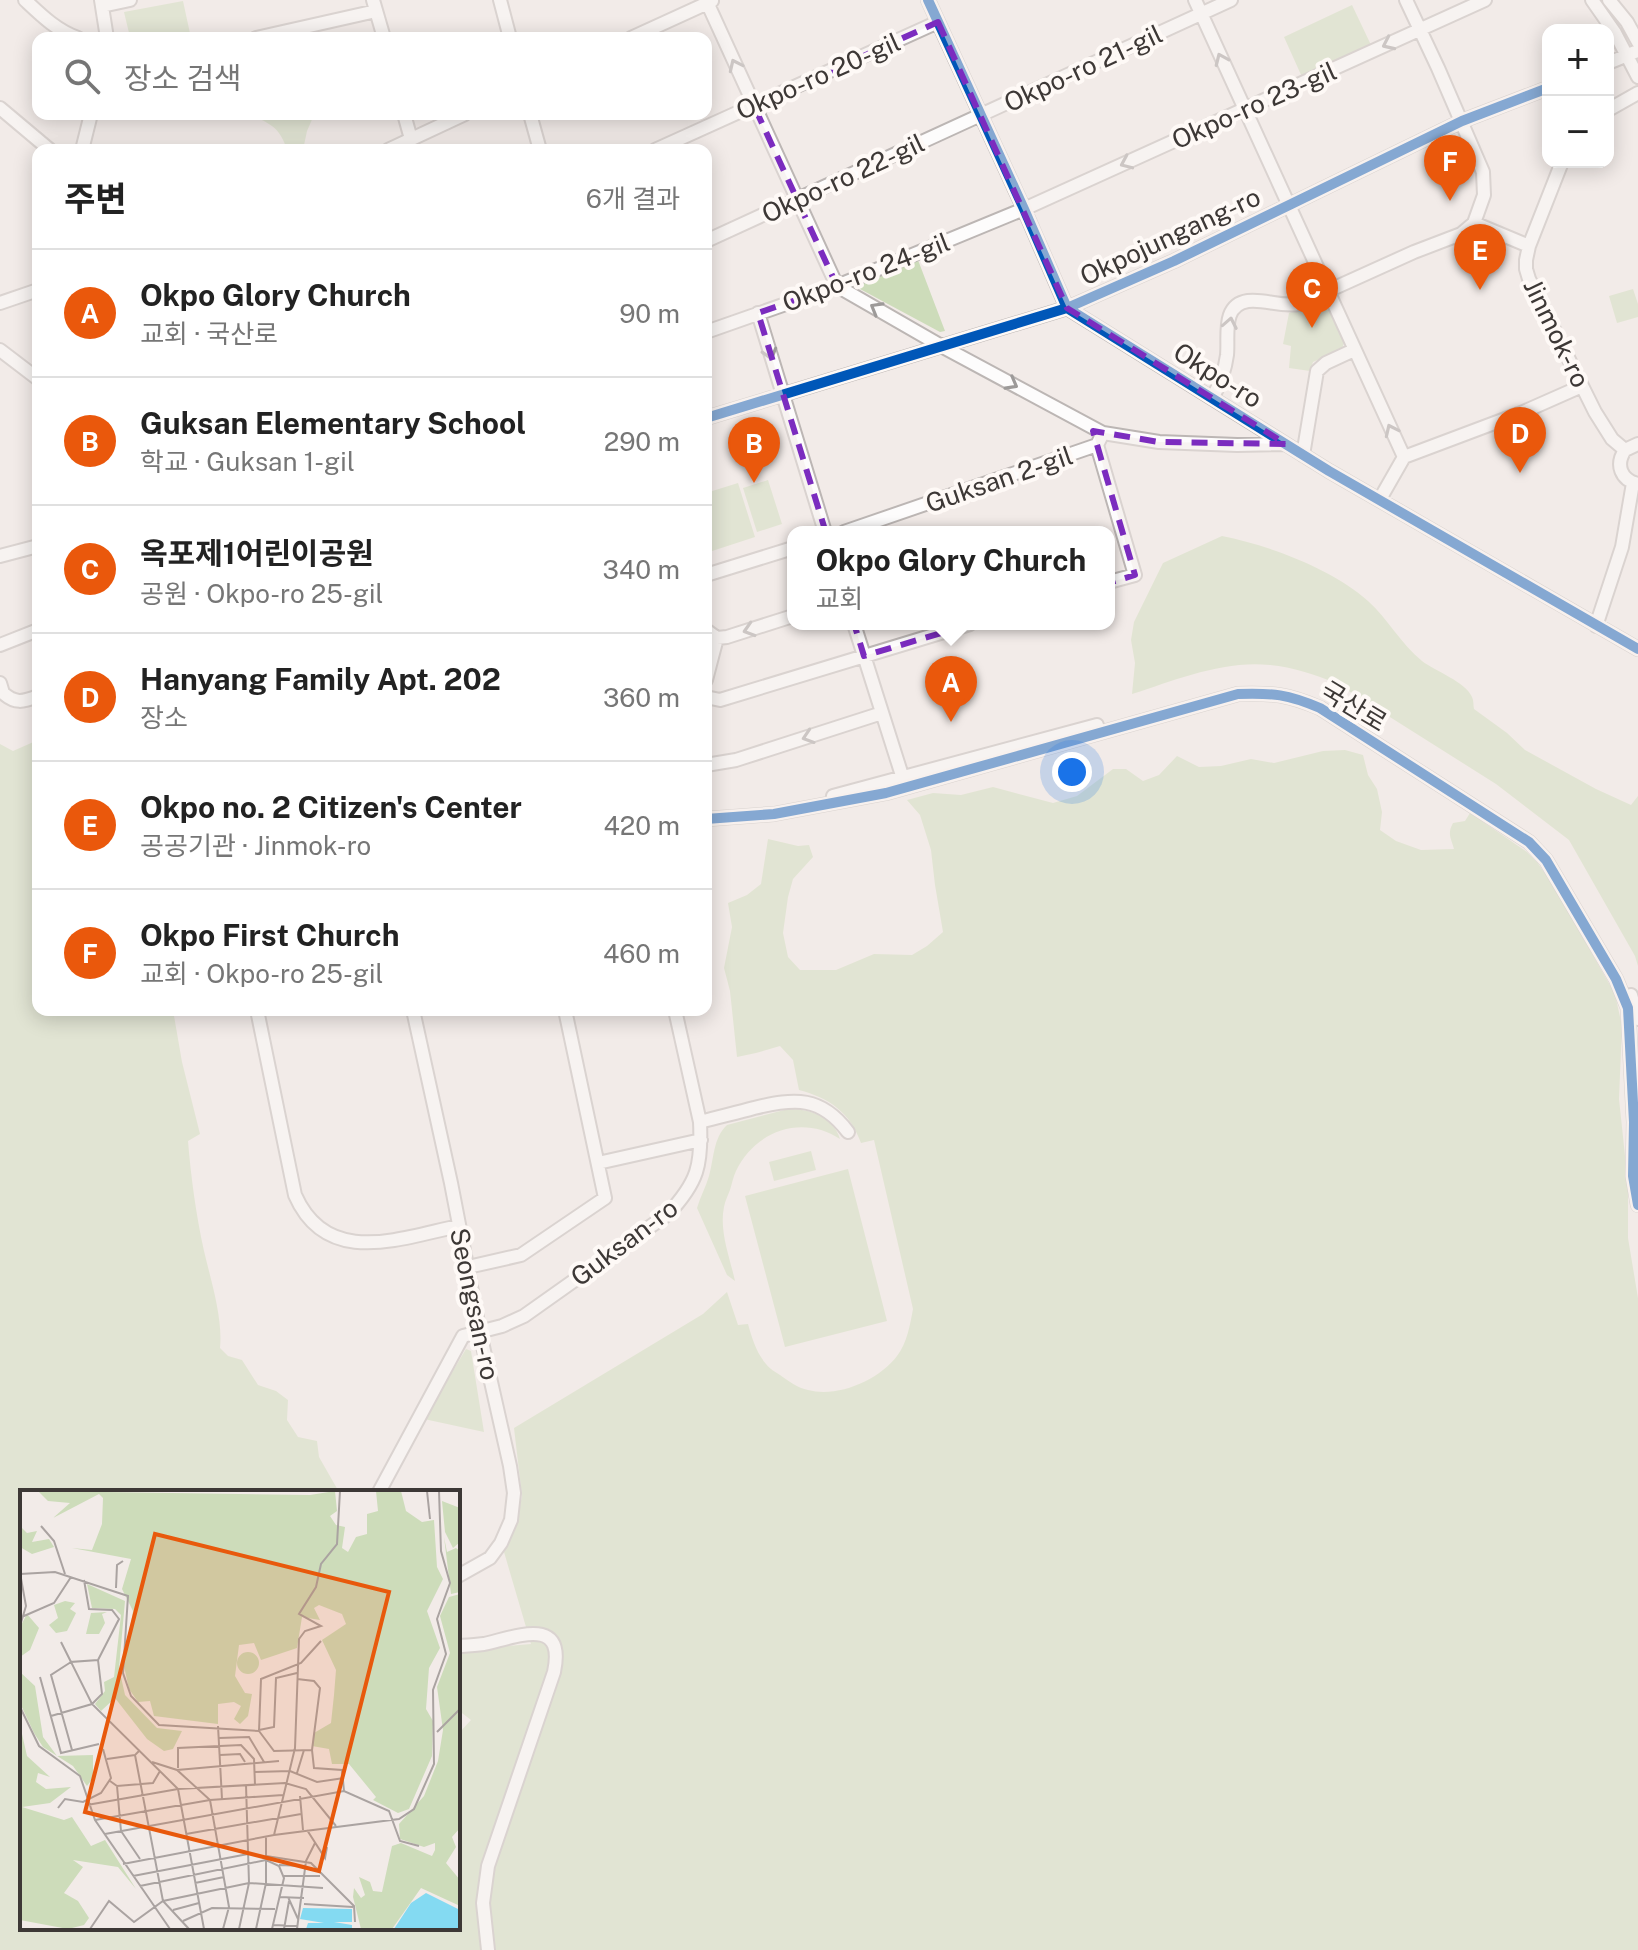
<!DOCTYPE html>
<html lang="ko">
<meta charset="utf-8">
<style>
body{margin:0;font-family:"Public Sans","Noto Sans KR",sans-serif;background:#f2f2f2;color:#222}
.controls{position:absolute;right:24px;top:24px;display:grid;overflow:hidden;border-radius:16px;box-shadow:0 4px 20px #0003}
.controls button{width:72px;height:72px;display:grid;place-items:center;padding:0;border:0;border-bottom:2px solid #e0e0e0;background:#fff;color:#222;font:40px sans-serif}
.you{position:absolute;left:1072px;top:772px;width:28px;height:28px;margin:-20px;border:6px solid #fff;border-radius:50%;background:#1a73e8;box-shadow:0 0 0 12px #1a73e833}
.badge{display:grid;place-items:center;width:52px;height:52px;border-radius:50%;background:#ea580c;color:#fff;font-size:26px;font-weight:700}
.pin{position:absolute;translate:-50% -66px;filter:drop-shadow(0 2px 4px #0008)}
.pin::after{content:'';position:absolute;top:42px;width:28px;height:24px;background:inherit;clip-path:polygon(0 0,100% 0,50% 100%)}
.popup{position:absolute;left:787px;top:526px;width:328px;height:104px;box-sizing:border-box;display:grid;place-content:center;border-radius:16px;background:#fff;filter:drop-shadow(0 2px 6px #0005);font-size:26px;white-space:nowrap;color:#767676}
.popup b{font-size:30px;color:#222}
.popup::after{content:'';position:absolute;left:50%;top:100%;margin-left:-16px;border:16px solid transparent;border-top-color:#fff}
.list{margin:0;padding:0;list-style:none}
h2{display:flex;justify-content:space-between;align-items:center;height:104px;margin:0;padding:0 32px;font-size:34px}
h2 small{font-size:26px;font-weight:400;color:#767676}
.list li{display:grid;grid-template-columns:52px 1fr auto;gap:24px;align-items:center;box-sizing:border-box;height:128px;padding:0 32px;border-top:2px solid #e0e0e0}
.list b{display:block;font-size:30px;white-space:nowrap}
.list p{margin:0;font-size:26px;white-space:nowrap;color:#767676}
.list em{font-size:26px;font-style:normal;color:#767676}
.icon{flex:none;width:44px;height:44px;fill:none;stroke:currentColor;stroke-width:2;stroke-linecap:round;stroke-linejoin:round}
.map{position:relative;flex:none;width:1638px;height:1950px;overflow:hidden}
.search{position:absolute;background:#fff;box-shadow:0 4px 20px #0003;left:32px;top:32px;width:680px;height:88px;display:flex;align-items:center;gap:20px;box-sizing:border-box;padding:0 28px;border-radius:16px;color:#767676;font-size:30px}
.panel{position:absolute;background:#fff;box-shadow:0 4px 20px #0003;left:32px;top:144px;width:680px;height:872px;border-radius:16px}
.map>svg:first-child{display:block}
</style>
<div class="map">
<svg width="1638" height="1950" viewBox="0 0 1638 1950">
<rect width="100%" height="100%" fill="#f2ebe8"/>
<path fill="#cddcba" d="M183 1 191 38 146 37 129 33 124 12Z
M1352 5 1371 45 1302 77 1284 37Z
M249 114H314V115L307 131 303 150H287C280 127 270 124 249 114Z
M918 260 945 331 940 332 860 289V282Z
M1633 289 1638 304V317L1617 323 1609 296Z
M1318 302 1327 304 1344 343 1342 349 1313 362 1310 371 1289 368 1291 346 1283 344 1289 313Z
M768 480 782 524 757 532 743 488Z
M738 483 755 537 706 553V493Z
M1222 536C1268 545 1333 569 1368 601 1388 619 1401 644 1422 661 1435 671 1466 682 1472 697 1474 701 1473 705 1474 709L1507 733 1525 750 1596 789 1631 805 1638 796V966L1635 956 1569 840 1496 784 1336 683C1315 675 1293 667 1270 665 1223 660 1176 680 1132 694L1135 663 1131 640 1134 622 1163 563Z
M38 740V1010H173L182 1062 200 1134 188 1141C191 1178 196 1214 204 1251 211 1281 223 1318 220 1348L228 1356 242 1360 258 1385 276 1391 288 1400 287 1420 298 1437 317 1441 319 1457 339 1492H22V1928H458V1734L471 1720 458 1710V1650L531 1644 504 1552 516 1526 522 1496 514 1428 703 1314 727 1292 738 1325 748 1324C752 1338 756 1352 766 1364 769 1368 775 1372 780 1375 788 1381 798 1388 808 1390 838 1398 879 1380 897 1356 907 1343 910 1325 913 1309L874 1140 861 1143C850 1112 829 1098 799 1090L793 1060 780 1046 756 1053 737 1057 730 991 724 968 732 927 728 903 747 895 761 884 768 839 798 846 809 845 813 857 793 879 788 897 783 933 788 957 800 970H836L874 954 912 955 927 946 943 932 935 885 931 850 920 815 907 800 933 793 961 795 993 787 1053 803 1077 796 1113 769H1126L1143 781 1159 775 1177 756 1199 767 1221 766 1251 759 1274 763 1323 751 1345 750 1363 755 1368 775 1377 789 1382 812 1380 830 1396 841 1421 850 1454 849C1451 838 1447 834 1453 823L1465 821 1470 813 1527 852 1537 862 1553 885 1615 994 1622 1026 1619 1099 1628 1184V1238L1638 1298V1950H0V744L13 751Z
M788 1109C810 1109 833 1116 840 1139 802 1114 755 1131 736 1171 733 1177 732 1184 730 1190 728 1195 725 1201 724 1207 719 1231 730 1258 735 1281L727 1275 697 1208C700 1197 706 1187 709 1176 714 1159 713 1138 727 1125Z
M811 1151 816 1170 774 1181 769 1162Z
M848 1169 887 1321 785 1347 745 1196Z
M466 1349 471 1351 484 1432 424 1419Z"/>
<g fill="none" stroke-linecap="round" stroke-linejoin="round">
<g stroke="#bcb6b4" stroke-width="16">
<path id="minor" d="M25 0C41 15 57 31 78 38
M101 0 107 38
M373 0 384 38
M500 0 510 38
M706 0 837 286 943 347 1103 433 1159 442 1237 445 1284 444
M928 0 1024 209 1067 308 1329 471 1638 649
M1195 0 1404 457 1380 499
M1406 0 1438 68 1483 172 1484 195 1474 223
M1592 0 1615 33 1638 77
M1609 0 1627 22 1638 42
M102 6 130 0
M256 38 376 11
M631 38 712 1
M1608 63 1635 52
M0 108 50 150
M1608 110 1638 93
M404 114 411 139
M530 114 540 150
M82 150 91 114
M388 150 465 114
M655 150 938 22
M1562 162 1529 246 1526 260V269L1529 279 1595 412 1612 439 1625 450
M706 241 1231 0
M0 303 38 290
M758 313 825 532
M706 332 837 286 1024 209 1485 0
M0 350 38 379
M1213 397C1220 384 1225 370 1227 355 1229 336 1221 305 1248 301 1266 299 1279 307 1299 304L1414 252 1461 234 1474 223 1529 246
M706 418 1067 308 1174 261 1462 121 1548 88
M1638 444 1625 450C1615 465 1621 480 1638 484
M1097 445 1135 575 1109 582
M1303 455 1317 371 1326 363 1354 350
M1404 457 1521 413 1582 386
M844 532 1097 445 1103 433
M0 556 38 546
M706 575 793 548
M854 624 905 785
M1596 626 1622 547 1633 483
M706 630 717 638 727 637 793 616
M0 645 38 630
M706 680 717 638
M0 683 3 693C15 704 23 702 38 696
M706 697 720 700 970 624
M706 765 736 760 882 713
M833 796 1097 725
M706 819 774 814 886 793 1238 694C1274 693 1287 694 1320 708L1529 842 1546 860 1616 979 1628 1008 1634 1122 1633 1176 1638 1205
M1631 995 1638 1019
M257 1010 295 1195C327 1268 400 1238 459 1226
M413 1010 451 1183 480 1333 510 1466 514 1493 511 1520 501 1543 490 1558 458 1576
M700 1122C718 1117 736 1113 754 1108 795 1098 821 1096 848 1132
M598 1163 701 1140
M468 1267 521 1255 605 1198 565 1010
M379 1492 463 1336 502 1326 524 1316 668 1214C698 1182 702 1165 700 1122L675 1010
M458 1646C467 1646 475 1645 484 1644 516 1637 566 1615 554 1672L488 1866 483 1903 488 1950"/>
</g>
<use href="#minor" stroke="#fdfcfc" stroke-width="12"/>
<g stroke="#fef9f6" stroke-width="15">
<path id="cycleway" d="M928 0 1024 209 1067 308 1329 471 1638 649
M706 418 1067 308 1174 261 1462 121 1548 88
M706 819 774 814 886 793 1238 694C1274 693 1287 694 1320 708L1529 842 1546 860 1616 979 1628 1008 1634 1122 1633 1176 1638 1205"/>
</g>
<use href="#cycleway" stroke="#0057b8" stroke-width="10"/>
</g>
<defs><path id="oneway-chevron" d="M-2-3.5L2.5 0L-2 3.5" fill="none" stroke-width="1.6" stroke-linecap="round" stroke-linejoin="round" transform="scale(2)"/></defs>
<g stroke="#9d9a99">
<use href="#oneway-chevron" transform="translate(1388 44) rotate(155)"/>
<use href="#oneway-chevron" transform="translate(1221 59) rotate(-114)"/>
<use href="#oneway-chevron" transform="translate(735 65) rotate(-115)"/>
<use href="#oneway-chevron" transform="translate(1126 163) rotate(156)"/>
<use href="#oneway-chevron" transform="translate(876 308) rotate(-150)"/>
<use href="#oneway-chevron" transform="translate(1230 323) rotate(-79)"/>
<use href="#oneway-chevron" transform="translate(770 354) rotate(74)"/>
<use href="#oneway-chevron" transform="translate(1012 384) rotate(29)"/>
<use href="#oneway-chevron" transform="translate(1391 430) rotate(-115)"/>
<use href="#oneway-chevron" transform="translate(749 630) rotate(163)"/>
<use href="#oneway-chevron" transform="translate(808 737) rotate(162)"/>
</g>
<path d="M0 0H1638V1950H0ZM938 22 1067 308 1286 444 1159 442 1093 431 1135 575 864 656 758 313 837 286 754 106Z" fill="#f2ebe8" fill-opacity=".55" fill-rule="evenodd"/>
<path fill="none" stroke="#7b2cbf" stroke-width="6" stroke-dasharray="16 10" stroke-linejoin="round" d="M938 22 1067 308 1286 444 1159 442 1093 431 1135 575 864 656 758 313 837 286 754 106Z"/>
<g text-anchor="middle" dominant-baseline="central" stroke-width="8" stroke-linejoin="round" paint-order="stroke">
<g font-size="26" fill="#3d3836" stroke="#fef9f6">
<text transform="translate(1083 68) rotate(-25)">Okpo-ro 21-gil</text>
<text transform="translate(818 76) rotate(-24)">Okpo-ro 20-gil</text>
<text transform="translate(1254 105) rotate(-24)">Okpo-ro 23-gil</text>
<text transform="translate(843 178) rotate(-25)">Okpo-ro 22-gil</text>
<text transform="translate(1170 236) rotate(-25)">Okpojungang-ro</text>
<text transform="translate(866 272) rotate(-21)">Okpo-ro 24-gil</text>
<text transform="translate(1557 333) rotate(64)">Jinmok-ro</text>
<text transform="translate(1218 375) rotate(32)">Okpo-ro</text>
<text transform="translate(999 479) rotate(-19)">Guksan 2-gil</text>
<text transform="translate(1354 706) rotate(31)">국산로</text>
<text transform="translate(624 1242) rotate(-37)">Guksan-ro</text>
<text transform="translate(475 1304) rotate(78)">Seongsan-ro</text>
</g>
</g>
<g transform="translate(20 1490)">
<rect width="440" height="440" fill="#f2ebe8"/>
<path d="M18 1 290 5 315 1 317 21 310 26 316 35 325 37 322 58 328 62 336 47 347 44V24L358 21 356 1H381L386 21 402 32 414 30 417 77 423 89 407 121 420 158 409 178 406 219 413 231 412 266 389 319 378 323 353 310 356 307 329 274H312L309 259 292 256 294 243 311 233 314 205 316 180 302 150 326 134 322 124 299 115 294 118 300 130 282 127 277 158 241 170 234 153 219 155 215 186 225 203 232 204 228 226 220 234 214 229 221 216 214 212 198 214V234L134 226 130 211 118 212 109 199 104 176 113 121 102 99 111 69 52 58 72 60 82 34 83 8 79 4 33 28 50 13 28 11ZM422 11 440 18V52L433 58 425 42ZM0 36 7 43 17 41 12 52 29 49 34 57 12 64 0 57ZM424 47 427 62 436 58 440 61V102L431 104ZM67 94 105 111 99 178 105 205 137 238 162 241 153 259 144 261 127 249 95 208 81 221 75 214 85 201 84 192 94 187 101 125 95 119 72 118ZM440 104V338L432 347 436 357 426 373 440 390V416L401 398 372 439H341L333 407 334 398 341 408 345 405 339 387 350 392 353 401 362 402 372 356 381 353 412 366 415 360V353L404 357 380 349 379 334 404 306 418 271 423 240 417 197 430 163 420 126 429 107ZM45 111 55 113 50 119 56 123 47 141 36 143 29 135 38 128 34 115ZM87 122 82 124 85 133 79 144H66L71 123ZM7 124 19 138 10 160 0 167V137ZM217 173a11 11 0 1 1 22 0a11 11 0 1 1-22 0ZM0 182 15 196 23 247 37 266 73 265V288L67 296 53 276 23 257 14 243 0 213ZM0 235 7 266 30 287 18 283 16 292 26 299 51 297 30 313 2 317 44 330 52 327 71 356 85 350 116 399 98 377 53 370 63 377 44 403 58 411 69 428 64 435 48 439 0 430Z" fill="#cddcba"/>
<path d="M406 403 440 420V439H374L391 413ZM283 418 332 419V432H314L332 435V439H286L288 433H304L280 429Z" fill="#84daf2"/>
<path fill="none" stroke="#aaa3a1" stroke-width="2" d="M407 1 410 29M21 36 34 51 45 84M0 84 35 82 108 106 103 183 111 206 139 235 239 241M64 90 69 119 92 120 99 129 78 170 51 172 72 214 158 299 184 439M96 98 97 75 103 71M4 126 34 113 51 87M0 136 6 116 0 83M41 152 51 172 31 185 52 260M20 187 41 263 79 254M277 189 294 191 300 198 292 260M0 217 19 256 60 286 75 330 150 439M31 226 72 214 82 204 78 170M198 236 202 309M239 240 254 237 256 188 277 183M239 241 254 261 292 260 294 278 322 280 324 301M239 241 241 189 281 173 301 151M417 242 440 219M199 248 229 247 244 272M120 260 115 265 143 411 169 439M200 265 220 264 225 272M87 269 115 265M132 272 157 280 190 310 209 417 203 439M158 278V258L221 255 234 269 235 295M157 280 259 271M235 282 270 281 297 292 324 288M277 283 284 260M90 291 97 296 133 293 140 281M97 296 101 341 120 369M280 306 283 340M67 315 158 299 265 293 286 299 316 336M38 318 45 309 63 312 81 303 91 288 83 259M75 330 190 310 263 305M287 340 305 368 307 357M85 344 324 301 369 321 380 351 399 356M166 344 281 324M254 345 275 258 279 149 285 141 301 136 279 124 296 97 301 74 317 54 320 1M246 366 291 373 334 416 335 432M103 374 254 345 379 329 394 319 414 274 413 200 426 164 417 129 430 93 421 61 419 1M259 375 285 376M113 386 228 364M264 386H300M175 393 204 387M120 396 246 370 259 376 264 388 252 439M259 407 284 408M268 407 278 429M284 414 333 417M153 420 179 413M163 431 192 418 255 419M253 435 277 436M70 439 89 411 114 432 143 411 229 393 303 398M219 439 229 393 226 295M236 439 246 393V346M264 439 269 411M277 439 286 371 295 353"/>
<path fill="#e8590c" fill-opacity="0.15" stroke="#e8590c" stroke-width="4" d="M135 44 369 102 299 381 65 322Z"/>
<rect width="440" height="440" fill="none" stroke="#3d3836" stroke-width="4"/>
</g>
</svg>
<div class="controls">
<button>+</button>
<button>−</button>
</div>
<div class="you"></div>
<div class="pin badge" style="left:951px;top:722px">A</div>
<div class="popup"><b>Okpo Glory Church</b>교회</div>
<div class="pin badge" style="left:754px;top:483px">B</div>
<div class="pin badge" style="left:1312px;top:328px">C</div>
<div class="pin badge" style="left:1520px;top:473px">D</div>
<div class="pin badge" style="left:1480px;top:290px">E</div>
<div class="pin badge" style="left:1450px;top:201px">F</div>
<div class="search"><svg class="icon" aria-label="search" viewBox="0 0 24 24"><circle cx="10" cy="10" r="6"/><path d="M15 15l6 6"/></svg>장소 검색</div>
<section class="panel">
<h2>주변<small>6개 결과</small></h2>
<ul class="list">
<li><span class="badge">A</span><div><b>Okpo Glory Church</b><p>교회 · 국산로</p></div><em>90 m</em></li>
<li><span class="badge">B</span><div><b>Guksan Elementary School</b><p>학교 · Guksan 1-gil</p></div><em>290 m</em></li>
<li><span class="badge">C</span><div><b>옥포제1어린이공원</b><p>공원 · Okpo-ro 25-gil</p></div><em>340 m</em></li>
<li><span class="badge">D</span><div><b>Hanyang Family Apt. 202</b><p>장소</p></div><em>360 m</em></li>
<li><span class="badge">E</span><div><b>Okpo no. 2 Citizen's Center</b><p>공공기관 · Jinmok-ro</p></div><em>420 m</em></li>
<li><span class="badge">F</span><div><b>Okpo First Church</b><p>교회 · Okpo-ro 25-gil</p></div><em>460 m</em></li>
</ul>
</section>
</div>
